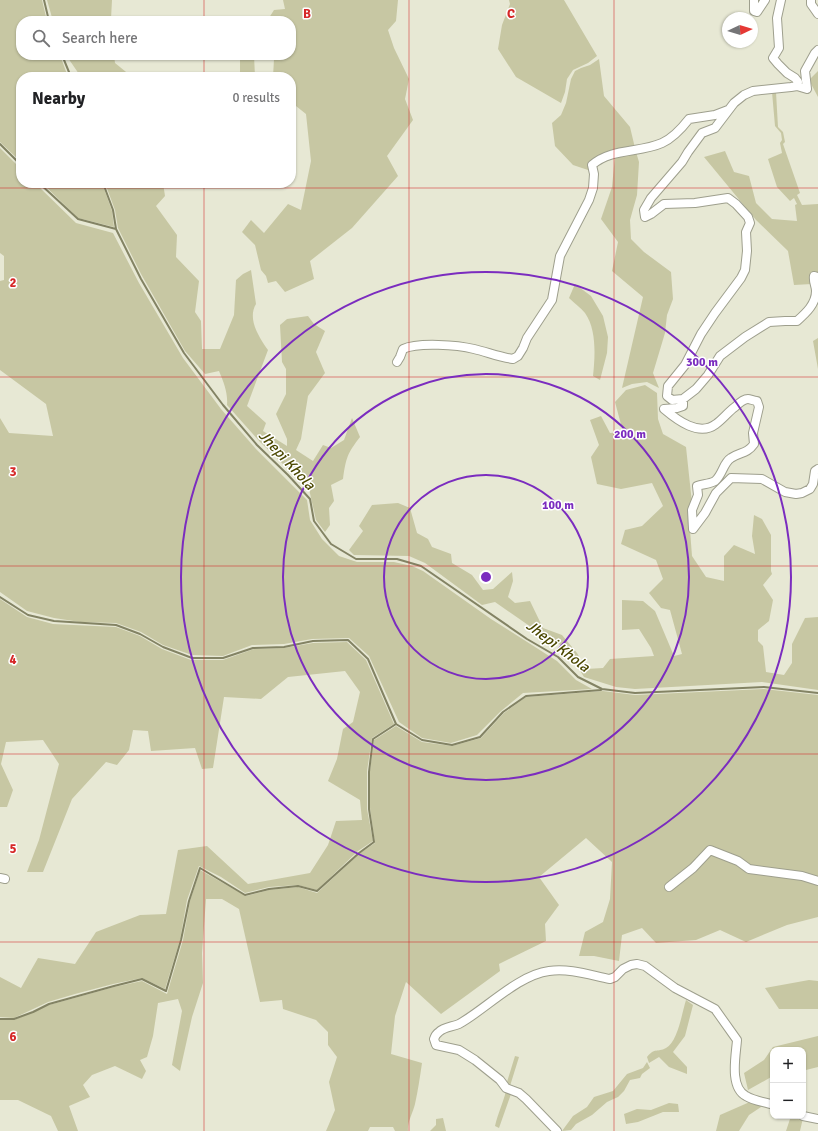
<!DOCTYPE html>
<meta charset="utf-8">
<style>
body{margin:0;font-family:Signika,sans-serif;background:#f6f6f6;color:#202124}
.controls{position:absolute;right:12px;bottom:12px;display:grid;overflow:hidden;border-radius:8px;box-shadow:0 1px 3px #0004}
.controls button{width:36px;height:36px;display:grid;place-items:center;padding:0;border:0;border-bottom:1px solid #e0e0e0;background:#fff;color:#202124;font:20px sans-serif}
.compass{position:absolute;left:722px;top:12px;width:36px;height:36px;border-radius:50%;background:#fff;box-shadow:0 1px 3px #0004;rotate:86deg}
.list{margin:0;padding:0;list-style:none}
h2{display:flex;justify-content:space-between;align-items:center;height:52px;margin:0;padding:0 16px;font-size:17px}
h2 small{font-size:13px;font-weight:400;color:#757577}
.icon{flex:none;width:22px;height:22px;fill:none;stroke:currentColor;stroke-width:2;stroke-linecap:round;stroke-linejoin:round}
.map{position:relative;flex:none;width:818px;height:1131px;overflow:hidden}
.search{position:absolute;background:#fff;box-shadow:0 1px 3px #0004;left:16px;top:16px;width:280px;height:44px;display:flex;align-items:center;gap:10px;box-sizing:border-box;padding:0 14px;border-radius:16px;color:#757577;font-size:15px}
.panel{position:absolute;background:#fff;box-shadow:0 1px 3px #0004;left:16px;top:72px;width:280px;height:116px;border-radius:16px}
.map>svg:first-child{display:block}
</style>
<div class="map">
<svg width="818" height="1131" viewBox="0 0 818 1131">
<rect width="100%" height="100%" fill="#e7e8d4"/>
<path fill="#c7c7a3" d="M0 0H42L47 21H21V55H60L68 77H21V162L0 142Z
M47 0H112L111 19 109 21H53Z
M283 0H398L396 21 388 30 394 48 409 79 405 99 413 120 387 156 398 176 352 228 310 261 314 279 285 292 276 281 268 283 266 276 261 270 255 245 242 232 251 220 264 233 288 204 301 210 311 161 306 114 291 102V77H273L274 59 268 55H291V21H267L274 10 285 9Z
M509 0H564L597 56 588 63 573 70 567 79 565 92 561 103 516 77 498 49 502 25 510 4Z
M67 55H114L115 63 131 76V77H80C77 69 70 63 67 55Z
M240 55H254L255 77H240Z
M599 59 604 96 630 127 635 148 608 154 591 171 573 165 555 146 552 123 561 115 566 103 571 79 575 71 581 68 590 65Z
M818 71V97L809 80Z
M772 92H776L778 127 783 132 785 142 783 144 800 193 797 195 802 205 818 204V276L812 284 794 285 788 251 756 220 704 157 725 151 734 172 749 176 756 203 772 219 797 221 795 205 797 204 794 198 790 201 777 187 768 159 782 153 780 143 782 140 781 133 775 126Z
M0 148 21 169V183H35L76 223 113 233 139 283 183 358 221 409 256 449 307 500 310 520 322 539 339 556 357 562H394L412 566 423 571 491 619 557 661 576 680 592 689 523 693 501 711 477 735 451 743 422 738 399 722 369 656 349 638 312 639 284 644 252 645 223 656 192 655 163 645 141 632 116 623 80 622 54 618 27 611 0 592V418L9 433 53 436 46 404 0 370V281L4 280V256L0 253Z
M636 152 639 162 637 195 630 220 631 239 644 252 671 272 673 299 667 315 665 333 653 373 659 388 647 382 632 384 622 388 643 297 612 271 618 242 601 219 612 187 615 156Z
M42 183H102L112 211 114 227 78 218Z
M105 183H163L165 196 156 206 177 235 176 257 199 281 195 312 201 321 202 349H220L234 315 236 280 243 274 251 270 256 304C247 319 259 337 268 350L247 406 266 423 263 431 287 446V439L276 414 286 394V369L282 362 280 325 287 319 308 316 314 324 325 331 316 352 325 373 308 396 301 439 296 450 313 461 323 445 331 448 344 440 352 418 360 437C347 454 346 458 343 479L331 485 334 501 329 508 330 525 325 532 316 520 309 489 260 442 227 405C228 393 224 383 219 371L205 374 185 351 141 274 118 228 115 210Z
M575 284 591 296 603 316 608 337 607 353 600 380 593 376C595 357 597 330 585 313 581 308 574 303 569 298Z
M818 338V369L813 341Z
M645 385 657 393 658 419 663 434 686 447 692 503 690 530 692 556 706 577 724 581V556L734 545 755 554 752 536 754 515 762 519 771 535V571L772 574 763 585 773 600 769 621 758 630V641L763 646 766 672 784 675 792 663V644L805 618 818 617V690L762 682 635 689 616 687 584 677 572 658 562 646 541 634 495 602 482 605 425 563 409 556 354 555 349 550 363 531 359 526 372 505 398 503 410 508 417 533 428 539 432 547 451 554 452 563 472 575 483 590 493 589 512 572 513 581 508 597 515 603 530 601 543 628 562 635 577 653 586 669 603 668 610 659 654 656 651 648 639 629 622 630V600L643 601 655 611 674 656 682 654 670 610 661 608 649 593 663 579 656 560 621 544 625 530 642 526 663 506 652 483 621 489 597 484 591 457 599 445 590 420 601 416 610 433 623 432 615 402 626 390Z
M0 599 27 617 53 624 116 627 140 636 162 649 191 660H223L254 649 284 648 313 643 347 642 366 660 394 724 372 738 367 771V809L373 841 358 851 317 890 298 885 269 887 245 893 221 877 199 866 187 900 180 940 165 989 142 978 113 984 75 994 48 1002 14 1018 0 1017V977L21 988 38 958 75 964 96 932 140 915 166 914 178 850 207 846 248 884 310 873 328 845 336 821 362 820 360 800 328 781 337 759 343 729 353 722 360 692 345 671 288 677 261 699 224 697 213 768 202 769 195 748 151 751 148 731 133 730 129 750 117 765 106 762 72 799 43 872H27L39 840 59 764 43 740 6 742 1 764 13 790 7 807H0Z
M764 689 818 695V917L787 925 746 942 720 930 696 940 656 943 642 928 622 935 619 961 594 956H579L585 932 603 922 610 899 612 862 586 838 539 877 559 905 545 924 546 941 499 964 500 971 441 1014 406 982 395 1016 391 1054 422 1063C420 1077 418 1090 415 1104 413 1113 407 1122 408 1131H395L393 1127H370L368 1131H326L335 1110 329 1082 337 1057 328 1045V1032L316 1020 283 1009 282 1000 260 1002 239 909 222 899H206L202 953 203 983 192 1017 180 1071 172 1065 182 1011 178 999 158 1003 153 1036 147 1057 140 1060 146 1071 142 1079 115 1066 92 1075 83 1085 90 1097 69 1106 78 1131H58L51 1116 18 1100H0V1020H14L49 1005 114 987 142 981 167 994 183 940 190 901 200 870 246 896 269 890 298 887 317 893 360 853 375 843 370 808V771L374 740 396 726 422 742 452 746 481 738 504 713 526 697 603 691 635 695Z
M809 980 818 981V1009H779L765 988Z
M686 1000 693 1005 685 1036 673 1052 687 1067V1074L669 1067 659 1057 649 1063 647 1057C655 1047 657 1053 666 1048 678 1042 682 1012 686 1000Z
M818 1036V1067L806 1070 803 1083V1050H773V1076L748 1090 744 1073 764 1060 773 1047Z
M515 1056 519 1057 510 1086 507 1082Z
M647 1062 650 1068 642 1074 640 1078 630 1080 624 1091 618 1097 607 1102 592 1115 576 1124 571 1130 562 1131 573 1116 587 1107 594 1097 613 1091 627 1074 643 1068Z
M506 1091 511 1094 499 1128 495 1126C498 1113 503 1103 506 1091Z
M752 1101 764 1105 749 1115 739 1131H716L720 1115Z
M669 1103 678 1104 679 1112H663L638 1122 626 1124 624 1114 637 1109 651 1110Z
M791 1116 803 1118 800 1131H786Z
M443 1118 446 1131H430L436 1125V1119Z"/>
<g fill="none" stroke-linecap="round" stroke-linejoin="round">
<path stroke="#838364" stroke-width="2" d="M44 0 49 21
M62 55 71 77
M0 144 21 165
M39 183 78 219 116 229
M103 183 113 210 116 229 141 279 184 353 223 405 257 445 288 475 310 499 314 521 331 544 356 559H397L421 566 527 639 558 657 578 677 602 689 635 693 764 687 818 693
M0 597 28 615 54 621 116 625 140 634 163 647 192 658H223L253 648 284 647 313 641 348 640 368 659 396 724 422 740 452 745 480 737 503 712 526 696 601 690
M0 1019H14L33 1012 49 1004 114 986 142 979 166 991 181 940 189 901 200 868 245 895 269 889 298 886 317 891 359 853 374 842 369 809V772L373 739 396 724"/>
<g stroke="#9e9f8d" stroke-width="10">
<path id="minor" d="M754 0V11L757 12 765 0
M781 0 777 18 779 48 773 58 778 64 787 73 795 78 798 82 797 86 791 87 753 91 744 95 734 103 715 128 702 133 688 152 682 162 651 198 644 210 645 217 651 214 664 204 695 203 728 198 736 204 748 217 750 223 746 232 747 251 745 270 741 278 715 313 701 334 685 365 668 386 667 396 672 400 683 399 696 389 708 375 720 356 745 337 769 322 785 321H797C806 313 816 304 816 291 816 286 813 282 814 276L818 277
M811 0V4L818 14
M797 86 807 89 805 71 815 53 818 50
M397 362 400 357 403 349C418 342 458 345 474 349 487 352 499 357 513 359L518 356 523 348 527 338 552 300 560 256 589 200 593 188 594 174 592 165C611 148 640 153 662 143 673 138 682 128 689 119L715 115 728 110
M683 399V406L677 408 664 409C677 420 699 437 716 424 723 419 728 412 735 407 738 404 743 399 748 399 750 399 754 401 757 401L759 407 753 433 754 444C747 454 740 452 731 458 723 463 723 474 715 481 710 484 703 484 697 486L698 495 692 510 693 529 705 513 716 493 731 478 762 479 785 492 796 494 802 493 810 489 813 484 815 471 818 469
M0 878 5 879
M669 887 693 868 710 850 738 861 749 869 802 876 818 881
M803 1116 818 1119
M557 1131 526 1099 519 1093 506 1088 500 1080 475 1060 459 1050 436 1045 434 1039C435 1036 436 1034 439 1032 444 1027 452 1027 459 1024 486 1009 518 975 549 971 569 968 590 975 610 979L615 977 623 969 631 965 637 964 645 966 675 988 715 1009 737 1040C736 1055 729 1087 746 1096 754 1101 765 1102 773 1105"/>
</g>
<use href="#minor" stroke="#fff" stroke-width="8"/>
</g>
<path fill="none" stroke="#d62828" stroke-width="1" stroke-opacity="0.55" d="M204 0V21M409 0V1131M614 0V1131M204 55V77M204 183V1131M0 188H818M0 377H818M0 566H818M0 754H818M0 942H818"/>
<g fill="none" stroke="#7b2cbf" stroke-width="2">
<circle cx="486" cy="577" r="102"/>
<circle cx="486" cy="577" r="203"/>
<circle cx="486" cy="577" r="305"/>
</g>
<g text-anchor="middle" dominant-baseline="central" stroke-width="3" stroke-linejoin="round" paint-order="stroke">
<g font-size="15" font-style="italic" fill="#4b4800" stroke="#fff">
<text transform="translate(287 460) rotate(47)">Jhepi Khola</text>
<text transform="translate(558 646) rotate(37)">Jhepi Khola</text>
</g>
</g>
<g font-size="13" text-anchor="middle" font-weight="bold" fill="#d62828" stroke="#fff" stroke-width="3" stroke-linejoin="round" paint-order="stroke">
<text x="307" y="18">B</text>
<text x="511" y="18">C</text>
<text x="13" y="287">2</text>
<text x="13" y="476">3</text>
<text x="13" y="664">4</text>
<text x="13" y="853">5</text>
<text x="13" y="1041">6</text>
</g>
<circle cx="486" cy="577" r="6" fill="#7b2cbf" stroke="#fff" stroke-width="2"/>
<g font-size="12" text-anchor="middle" font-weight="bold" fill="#7b2cbf" stroke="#fff" stroke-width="3" stroke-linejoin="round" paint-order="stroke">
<text x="702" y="366">300 m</text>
<text x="630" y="438">200 m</text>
<text x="558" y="509">100 m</text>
</g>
</svg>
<div class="controls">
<button>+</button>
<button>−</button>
</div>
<svg class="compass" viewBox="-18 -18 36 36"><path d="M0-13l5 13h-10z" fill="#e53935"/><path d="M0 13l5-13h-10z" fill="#757577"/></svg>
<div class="search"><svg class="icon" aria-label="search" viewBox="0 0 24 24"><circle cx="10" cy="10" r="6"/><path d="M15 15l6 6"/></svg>Search here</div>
<section class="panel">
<h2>Nearby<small>0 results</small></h2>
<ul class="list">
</ul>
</section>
</div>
